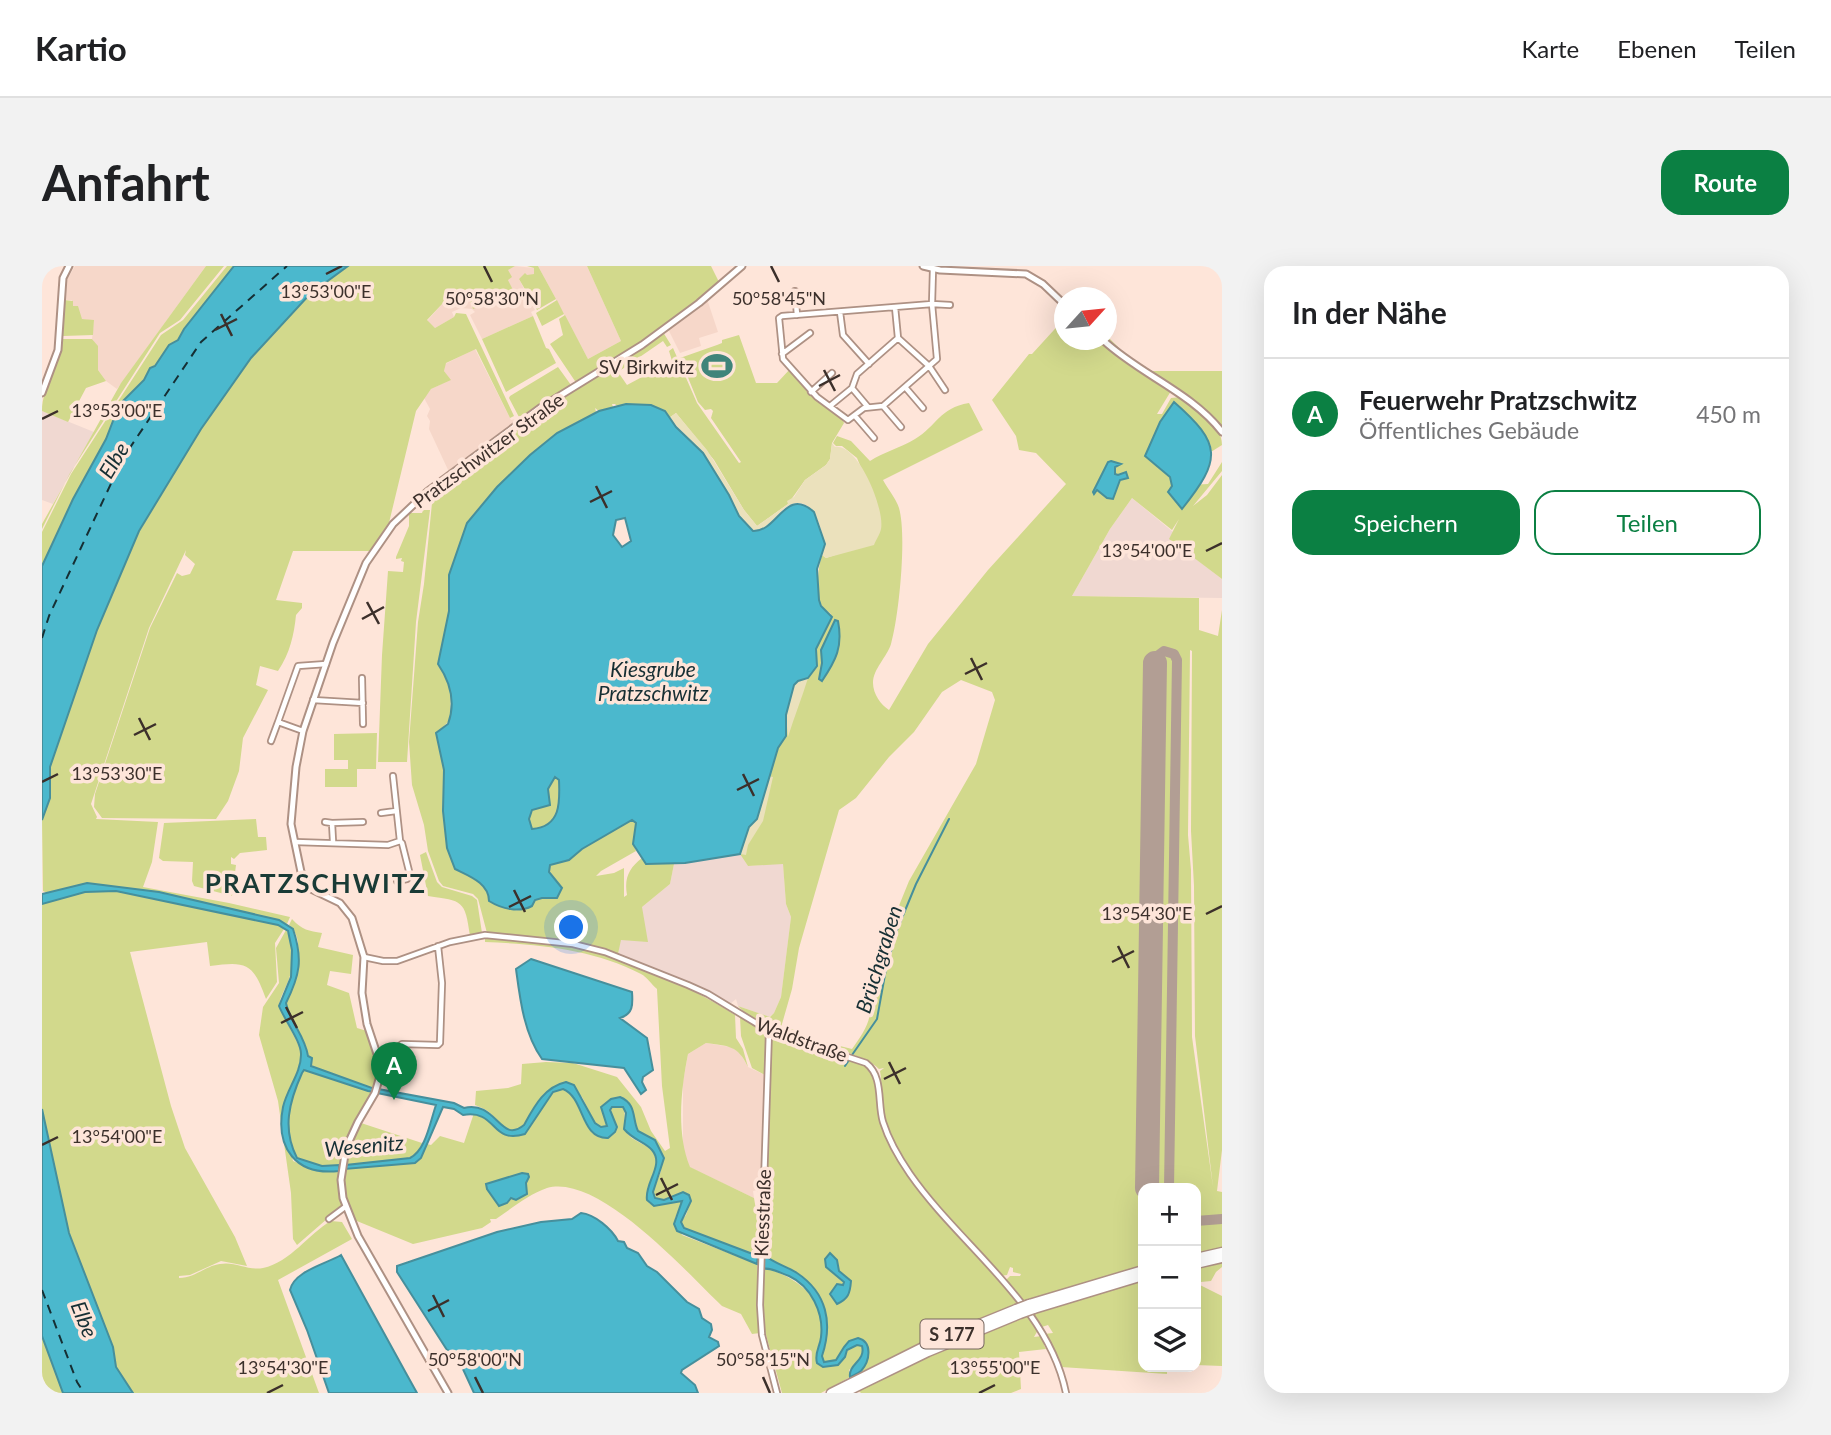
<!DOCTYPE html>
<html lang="de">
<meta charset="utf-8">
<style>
body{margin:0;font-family:Lato,sans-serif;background:#f2f2f2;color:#202124}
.controls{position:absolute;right:21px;bottom:21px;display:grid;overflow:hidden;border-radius:14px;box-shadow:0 7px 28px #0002}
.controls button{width:63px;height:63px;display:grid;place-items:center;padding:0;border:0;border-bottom:2px solid #e0e0e0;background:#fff;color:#202124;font:35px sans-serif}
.compass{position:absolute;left:1012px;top:21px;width:63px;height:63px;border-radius:50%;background:#fff;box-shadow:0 7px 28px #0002;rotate:63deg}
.you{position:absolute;left:530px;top:662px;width:24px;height:24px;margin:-18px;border:5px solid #fff;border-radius:50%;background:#1a73e8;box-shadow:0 0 0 10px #1a73e833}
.badge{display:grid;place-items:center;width:46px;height:46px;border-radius:50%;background:#0b8043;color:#fff;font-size:23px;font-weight:700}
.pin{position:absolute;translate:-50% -58px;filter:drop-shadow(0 2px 4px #0008)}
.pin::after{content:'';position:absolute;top:37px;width:24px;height:21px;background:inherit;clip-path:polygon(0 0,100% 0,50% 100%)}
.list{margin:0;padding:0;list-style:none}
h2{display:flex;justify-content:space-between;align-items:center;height:91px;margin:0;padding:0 28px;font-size:30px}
h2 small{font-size:23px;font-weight:400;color:#757577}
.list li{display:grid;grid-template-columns:46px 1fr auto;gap:21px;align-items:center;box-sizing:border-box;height:112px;padding:0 28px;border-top:2px solid #e0e0e0}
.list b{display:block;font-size:26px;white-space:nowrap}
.list p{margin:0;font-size:23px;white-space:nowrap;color:#757577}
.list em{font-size:23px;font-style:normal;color:#757577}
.actions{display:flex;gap:14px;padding:21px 28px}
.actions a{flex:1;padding:16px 0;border:2px solid #0b8043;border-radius:21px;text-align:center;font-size:24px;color:#0b8043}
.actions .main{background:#0b8043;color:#fff}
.icon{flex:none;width:38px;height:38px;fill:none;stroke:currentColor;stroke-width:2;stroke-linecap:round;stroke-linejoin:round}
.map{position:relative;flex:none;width:1180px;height:1127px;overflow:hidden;border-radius:21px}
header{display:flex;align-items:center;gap:42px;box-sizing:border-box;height:98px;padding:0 35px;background:#fff;border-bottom:2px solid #e0e0e0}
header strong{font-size:33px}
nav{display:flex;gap:38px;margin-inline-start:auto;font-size:24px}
.intro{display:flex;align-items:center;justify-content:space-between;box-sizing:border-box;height:168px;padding:0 42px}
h1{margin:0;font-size:49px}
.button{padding:18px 32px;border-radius:21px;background:#0b8043;color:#fff;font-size:24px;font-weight:700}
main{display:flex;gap:42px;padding:0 42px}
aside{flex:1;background:#fff;border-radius:21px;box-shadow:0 7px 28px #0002}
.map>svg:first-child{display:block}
</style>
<header>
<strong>Kartio</strong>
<nav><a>Karte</a><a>Ebenen</a><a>Teilen</a></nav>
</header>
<div class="intro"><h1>Anfahrt</h1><a class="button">Route</a></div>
<main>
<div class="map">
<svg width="1180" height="1127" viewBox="0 0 1180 1127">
<rect width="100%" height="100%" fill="#fee5d9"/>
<path fill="#f0d8d1" d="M0 145 52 166 11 238 0 234Z
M1090 232 1131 266 1128 273 1180 313V332L1030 330 1068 263Z
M698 588 706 600 741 597 744 638 749 651 739 731 732 747 727 751 696 740 694 733 687 739 671 729 576 688 578 674 600 641 628 618 632 598Z"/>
<path fill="#f6d7c9" d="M33 0H164L75 123 64 115 56 104V81L50 73 52 55 40 53 30 40V34H22L25 14Z
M473 0 492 2V8L477 13 493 44 489 46 491 50 440 73 428 49 433 46 430 43 419 42 410 46 412 51 393 62 385 55 401 37 405 41 427 30 430 42 441 40 471 26 466 14V3Z
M496 0H545L579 75 546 93Z
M663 34 666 36 676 66 657 72 659 80 638 87 626 63Z
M433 83 469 154 473 153 474 158 464 161 463 167 439 181V185L407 206 387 163 388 155 385 150 388 143 382 132 389 123 408 114 402 105 403 98Z
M664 777 689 781 698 787 706 801 723 809 719 932 717 931 715 924 711 925 712 932 647 901 641 884V816L646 788Z"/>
<path fill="#d2d98c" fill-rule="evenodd" d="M164 0H182L138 54 118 67 28 207 0 263V258L79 117Z
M185 0H192L142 63 136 74 127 79 113 100 108 102 102 114 81 135 80 143 71 155 64 173 31 233 0 300V266L29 208 119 69 141 54Z
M306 0H473L466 4 470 11 466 14 472 26 431 43 427 31 405 41 401 37 385 54 393 62 412 51 414 47 424 48 472 150 468 152 434 83 404 97 402 105 409 114 389 123 374 145 346 261 330 285H251L234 334 260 337V342L254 349C252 369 248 387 236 405L218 400 214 419 226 424 201 472 197 505 186 535 174 553 60 552 52 541 53 528 108 362 135 307 140 310 148 308 153 298 143 289 144 284 107 362 49 538 55 551 54 553 116 556 110 596 101 621 187 637 248 651 245 658 236 654 117 626 45 617 5 627 1 625 0 554 8 532V501L55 364 97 266 159 163 209 92 268 28Z
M485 0H496L514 33 495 44 477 13 483 7 485 9 492 8V2Z
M545 0H669L678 18 600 77 535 118 508 78 521 69 517 53 523 49 546 93 579 75Z
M22 34 31 35V40H36L40 53 52 54 51 69 21 70Z
M515 34 522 48 500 60 494 47Z
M491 50 504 82 507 83 514 97 464 126 440 73Z
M1022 53V74H1058L1092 102 1129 125 1115 148H1120L1129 132 1139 131C1155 144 1180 157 1180 179L1129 211 1130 220 1166 218 1180 196V205L1151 240 1165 229 1180 209V313L1127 273 1137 253 1130 264 1090 232 1068 263 1030 330 1157 332V364L1176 370 1180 344V884L1175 925 1180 926V982L1154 988V922H1101V1000L979 1036 964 1014 968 1010H978L979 1008 971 1006V1002L968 1001 965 1009 958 1010C919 964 860 913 842 854 837 838 841 821 838 805L842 802 837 803C824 788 763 774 741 767L743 760 774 774 810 783C820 769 832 753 827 735L837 689 867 615 934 498 953 434 950 426 919 414 900 426 872 466 847 491 814 532 797 544 757 682 750 723 738 765 706 750 696 740 728 751 732 747 739 731 749 651 744 638 741 598 706 600 698 588 736 482 744 470V449L752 419 775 400 774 383 789 348C786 345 782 344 780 340 773 330 776 300 780 289L784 292 799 287 820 204 815 192 800 180H794L791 177 795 170 809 175 828 195C842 186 858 182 873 173 895 160 897 142 927 137L941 164 841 214C846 223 854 233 857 242 865 270 857 350 849 378 845 391 831 403 831 417 831 428 839 439 847 444L886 378 946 304 1024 218 994 187 977 184 974 170 950 134 987 88H990ZM1066 196 1073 201V208L1078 214 1072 227 1065 232 1055 224 1051 226ZM1148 384 1150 385 1149 565 1152 620 1153 770 1171 921 1150 771 1149 604 1146 569Z
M621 66 629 79 625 81 621 75 576 106 585 119 630 95 627 85 631 82 655 137 697 197 699 196 669 152 671 145 669 143 663 144 656 136 638 92 675 79 680 77V74L697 69 714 117H735L749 102 775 131 799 151 802 157 790 177 788 193 784 199 763 214 746 238 715 260 702 244 672 194 634 147 627 152C616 135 593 137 575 140L573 138H570L571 141 557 145 553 142 554 146 515 167 488 189 455 221 425 257 407 309V345L396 397 409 423 408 454 395 467 402 504 401 545 413 603C421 607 432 611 439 617 456 633 463 653 490 640L493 634 520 622 507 605 508 599 527 594 540 583 590 554 594 557 591 578 594 585 559 605 554 610 572 607 582 602V631L585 629C582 612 587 602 600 592L604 598H632L628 618 600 641 606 676 579 674 576 688C534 672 489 670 445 667L436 633 431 628 401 620 397 615 386 585 382 559 370 519 367 476 376 356 382 318 390 237 393 226 409 215 388 225 499 144Z
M1065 70 1084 89 1110 105H1180V162C1157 134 1123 120 1094 99 1084 91 1074 82 1064 74Z
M21 73H50L56 80V104L64 115 44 122 26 156 0 145C0 120 19 98 21 73Z
M516 101 529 119 528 122 481 154 478 153 467 132 468 130Z
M381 244H388L374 356 365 496H336L340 389 346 305 361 306 362 296 359 295 360 292 354 293V291L367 260V247H380Z
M335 467 334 503H315V521H283V503H306V494H292V468Z
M512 510 517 513C518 536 519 561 490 563L487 553 490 544 508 539 506 523Z
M214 553 216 571H224L225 584 198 587 192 593 189 591V598L194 599 190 630 152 620 150 615 151 596 121 595 117 592 122 557Z
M384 586 395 616 400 621 430 630 435 634 440 667 428 670C423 634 421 635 386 630L378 589Z
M74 625 236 659 242 663 233 677 235 716 224 733C211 697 205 695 168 700L165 676 88 686 129 840 143 882 193 971 205 1000 179 995 148 1009 137 1010V1012C153 1012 163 1000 178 998 193 995 206 1005 221 1002 249 996 266 968 289 955L300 956 310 973 236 1014 277 1127H91L74 1101 71 1081 27 967 0 843V638L43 626Z
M250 653C260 664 267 665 280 667L276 681 311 689 309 708 288 705 285 719 307 727 315 762 325 765 338 803 333 823 269 800C267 793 266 785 263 778 258 765 245 753 244 738 242 713 270 680 247 659Z
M244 664C252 675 252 700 247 713 244 722 238 730 237 740L260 786 257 800 241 843 251 895 277 906 297 905 301 939 255 979 251 973 249 927 236 835 217 769 221 741 237 717 234 682Z
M443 670C471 673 501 675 529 680 579 687 651 722 693 749L694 772 701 783 706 801C696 779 686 780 664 777L646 788C639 823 634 867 648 901L712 932 717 962 716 990 641 962 639 956 644 949 649 935 646 929 641 926 622 934 613 932 611 926 619 905 613 874 596 865 589 840 569 833 565 860 559 861 553 857 540 831 516 818 482 859C464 874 457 852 444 844 441 842 437 841 433 839L434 825 466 822 479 818 480 798 504 796 531 797 575 811 599 841 609 865 623 885 628 882 620 820 615 723C609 718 605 711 599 708 552 683 494 678 443 676Z
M698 751C732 770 725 772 723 809L710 802 699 770Z
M737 771 805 792 829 803 835 819 836 845 844 871 873 920 976 1037 819 1106 826 1092 825 1076 802 1081 794 1094 782 1096 780 1090C791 1057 785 1027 755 1007 744 1000 731 997 721 988L729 776 732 772Z
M262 804 332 826 302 882 297 899C285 900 265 902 255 892 236 875 250 823 262 804Z
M521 823 531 829 545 860 557 871 572 855 568 847 569 841 581 840C585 849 580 859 585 867 593 878 610 878 614 891 619 908 597 921 608 938L640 935 641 937 633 952 640 969 715 998 718 1067 710 1068 699 1048 680 1040C645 1007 557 907 505 922 487 928 469 943 454 953H448L449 956 440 962 371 978 310 953 301 919 303 903 373 897 379 892 385 878 389 879 398 870 422 877 432 847C452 852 452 871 476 870L511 826ZM480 907 487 912 474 934 444 918Z
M319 857 380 877 375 888 368 892 304 899 306 883Z
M1180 996V1001L1174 1006 1169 1015 1159 1016 1154 1010V1004L1158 1000Z
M725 1002C758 1014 783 1032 779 1070 778 1081 773 1086 775 1097L796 1099C805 1092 805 1075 820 1080 824 1090 814 1098 807 1104L808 1111 779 1127H740L723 1065 720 1003Z
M1101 1014V1101H1147L1146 1104 1125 1102V1108L1019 1101 1002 1068 1011 1067 1006 1059 1000 1061 992 1048 1024 1036Z
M1154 1014 1158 1019 1180 1030V1100L1154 1099Z
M987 1050 996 1064 992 1071 1000 1070 1004 1078 1002 1079 1004 1083 977 1086 979 1123 969 1127H819L817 1125 886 1089Z
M0 1070 21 1127H8L0 1111Z"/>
<path fill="#ebe1bc" d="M634 147 665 184 702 244 715 260 746 238 745 235 752 231 763 214 784 199 788 193 790 177 793 181C816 177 843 243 839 263 838 268 834 274 832 279L784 292 780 289C785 272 773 225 746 240 735 246 726 266 711 265L697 250 687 229 661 187 627 152Z
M766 412C760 432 752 451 746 471L744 449 752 419 756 415Z
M726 510 731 511 721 555 706 579 704 589 698 588 707 561 715 553Z"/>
<path fill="#4bb8cd" stroke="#468f9c" stroke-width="2" fill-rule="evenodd" d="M192 0H306L268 28 209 92 159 163 97 265 55 364 8 501V532L0 554V300L31 233 64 173 71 155 80 143 81 135 102 114 108 102 113 100 127 79 136 74 142 63Z
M1132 136C1180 178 1180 193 1140 243L1126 226 1130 220 1128 211 1103 190 1118 156Z
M584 138 609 139 623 145 634 161 661 187 687 229 697 250 711 265C736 266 743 220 772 246L783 278 775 303 777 334 779 340 790 351 774 383 775 400 766 412 756 415 752 419 744 449V470L736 482 715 553 707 561 698 588 643 597 604 598 591 578 594 557 590 554 540 583 527 594 508 599 507 606 520 622 515 632H500L493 634 490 640C477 647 460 643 447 635 447 617 427 610 413 603L405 582 401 545 402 504 394 467 406 458C414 436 409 417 396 398L407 345V309L425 257 455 221 488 189 515 167 557 145ZM583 252 589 275 580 281 571 269 574 254ZM513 511 517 514C518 536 519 561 490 563L487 553 490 544 508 539 506 523Z
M1069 195 1079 198 1073 201V208L1076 209 1084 206 1086 212 1078 214 1071 233 1065 232 1055 224 1052 228 1051 226 1066 196Z
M793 354 796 355C801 381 794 394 780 415L777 413 780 397 779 384Z
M45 617 117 626 237 654 251 663C261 693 258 709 244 737 248 756 263 770 266 790L270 792 269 800 333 823 332 826 326 825 262 804 260 807C247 836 240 863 255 892L280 900 297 899V905C254 910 233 882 241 841 245 823 259 807 259 789 260 777 242 753 237 740L249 711 250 684 246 665 236 659 74 625 43 626 0 638V628Z
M489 693 590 726C591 739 591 748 578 752L605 772 611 804 601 811 600 816 604 824 599 828 582 802 500 793C482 768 478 733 474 703Z
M524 816 532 819 553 857 559 861 565 860 559 841 569 833 578 831C595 838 590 853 596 865L613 874 622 892 611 926 613 932 622 934 641 926 647 929 649 935 639 956 642 962 716 990 715 998 635 965 632 958 640 935 612 940 605 934C602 917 623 899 610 884 603 876 591 874 582 863L584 847 581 841H570L568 844 575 861 573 866 566 872C538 873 543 832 521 823L511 826 483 868C448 879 456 843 421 849L412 843 401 841 379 892 373 897 303 903 304 899 368 892C384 884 388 856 394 839L335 827 336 823 412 837 422 842C455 834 458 879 482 859 492 841 502 821 524 816Z
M0 843 27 967 71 1081 74 1101 91 1127H21L0 1070Z
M480 907 486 908 487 911 484 917 485 928 474 934 469 932 465 937 457 940 445 923 444 918Z
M539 947C552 948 570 963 576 975L582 976 585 982 596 987 605 1000 615 1006 645 1036 657 1043 660 1052 669 1058 670 1064 667 1071 676 1076 677 1080 640 1104 639 1107 653 1119 656 1127H432L414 1088 405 1084 355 1006V1000L455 966 499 956 530 953Z
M788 987 795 994 797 1005 809 1015C808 1028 806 1033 795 1038L788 1028 795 1018 801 1019 802 1016 784 1001 783 993Z
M721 988C731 997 744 1000 755 1007 785 1027 791 1057 780 1090L782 1096 794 1094 802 1081 807 1075 816 1072C831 1076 828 1095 819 1105 816 1108 812 1109 808 1111 806 1098 824 1095 820 1080L815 1079 805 1084 803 1091 796 1099 781 1101 775 1097C772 1087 778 1081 779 1071 782 1047 769 1020 747 1010 738 1007 729 1001 720 1003Z
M299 989 365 1109 375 1127H287L265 1064 248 1024C252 1005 284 998 299 989Z"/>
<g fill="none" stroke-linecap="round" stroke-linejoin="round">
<path stroke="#468f9c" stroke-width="2" d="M810 789 835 753 844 703 855 664 874 618 907 553
M803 800 807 794"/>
<path stroke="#162f34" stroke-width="2" stroke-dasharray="9 7" stroke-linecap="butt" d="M0 372 7 350 81 192 159 76 245 0
M0 1024 35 1116 42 1127"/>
<path stroke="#b29e94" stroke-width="10" d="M1113 397 1114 391 1122 385 1132 388 1135 394 1127 922
M1154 955 1180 953"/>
<path stroke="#b29e94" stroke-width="24" d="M1105 922 1113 397"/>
<g stroke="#ae9184" stroke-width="8">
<path id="minor" d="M891 3 890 38 895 93 841 140 822 142 806 154 775 131 741 93 737 52 740 50 890 38 908 39
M753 25 755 49
M798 46 801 69 827 98
M856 72 887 100 903 124
M740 88 768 67
M863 121 881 142
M810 122 826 141
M769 126 790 107
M788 140 810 122 815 108 856 72 853 41
M841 140 859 161
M813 150 832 172
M320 412 321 458
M271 434 321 437
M261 465 236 456 256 400 284 398
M229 475 236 456
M351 510 358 575 360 577 368 609 365 613 355 615
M339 547 354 545
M283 556 290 557 291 575
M290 557 321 556
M253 576 346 579 358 575
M322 691 341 695H355L408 676 443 669 531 678 563 686 646 719 666 728 727 765 824 797C842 811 835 837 841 856 847 875 857 892 868 908 918 980 1006 1038 1024 1127
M727 765 718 1039 720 1069 735 1127
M340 807C349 799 349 784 360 778L396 779 398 777 400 717 396 680
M287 953 303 941"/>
</g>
<g stroke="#ae9184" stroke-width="9">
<path id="tertiary" d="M881 0 898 4 984 8 1001 18 1022 38
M1061 74C1097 108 1149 126 1180 166
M0 127 16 84 21 12 27 0
M406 1127 316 970 301 932 299 914 304 882 316 856 333 827 340 803 325 758 320 727 322 691 310 652 298 637 269 623 259 606 249 558 254 501 261 465 291 377 324 297 351 258 386 225 498 142 600 79 657 37 700 0"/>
</g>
<g stroke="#ae9184" stroke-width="11">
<path id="trunk" d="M1154 992 1180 986
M1154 998 1180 992
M987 1038 1101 1004
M992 1043 1101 1010
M789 1127 883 1080 974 1043
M802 1127 886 1086 978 1048"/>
</g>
<use href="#minor" stroke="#fff" stroke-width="4.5"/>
<use href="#tertiary" stroke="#fff" stroke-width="5"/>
<use href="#trunk" stroke="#fff" stroke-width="8"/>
<path stroke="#655750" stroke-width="2" d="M0 1V0"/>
<g stroke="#ae9184" stroke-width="11" stroke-linecap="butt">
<path id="trunk-bridge" d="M974 1043 987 1038
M978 1048 992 1043"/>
</g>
<use href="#trunk-bridge" stroke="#fff" stroke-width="8"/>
</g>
<path fill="none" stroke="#3c302b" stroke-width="2.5" d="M442 0 450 16M729 0 737 16M284 8 300 0M179 48 190 70M173 64 195 53M782 104 793 125M777 120 798 109M0 153 16 145M554 220 565 242M548 236 570 225M1164 285 1180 277M325 336 337 358M320 353 342 341M929 392 940 414M923 408 945 397M97 452 108 474M92 469 114 458M701 508 712 530M0 516 16 508M695 524 717 513M472 624 483 646M467 641 489 630M1164 648 1180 640M1076 680 1087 702M1070 696 1092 685M244 741 255 762M239 757 261 746M847 796 858 818M842 813 864 802M0 879 16 871M619 912 630 934M614 929 636 918M391 1029 402 1051M386 1045 407 1034M433 1111 441 1127M721 1111 728 1127M225 1127 241 1119M937 1127 953 1119"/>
<defs>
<g id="stadium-bare" transform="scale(2.415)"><path d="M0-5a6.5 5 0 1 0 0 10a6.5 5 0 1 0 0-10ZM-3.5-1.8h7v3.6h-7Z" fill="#3f847a" stroke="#fee5d9" stroke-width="2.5" paint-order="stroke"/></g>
</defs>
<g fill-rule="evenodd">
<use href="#stadium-bare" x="675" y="100"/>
</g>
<g text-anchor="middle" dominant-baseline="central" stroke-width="7" stroke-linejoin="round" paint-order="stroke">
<rect fill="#fee5d9" stroke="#76665f" stroke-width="2" x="878.5" y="1053.5" width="63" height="29" rx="5"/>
<g font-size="18" font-weight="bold" fill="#3c302b">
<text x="910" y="1068">S 177</text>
</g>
<g font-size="19" fill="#3c302b" stroke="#fee5d9" text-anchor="end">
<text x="652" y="100">SV Birkwitz</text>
</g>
<g font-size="19" fill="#3c302b" stroke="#fee5d9">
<text transform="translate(446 184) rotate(-36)">Pratzschwitzer Straße</text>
<text transform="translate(760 773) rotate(20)">Waldstraße</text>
<text transform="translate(720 947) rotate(-88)">Kiesstraße</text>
</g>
<g font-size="21" font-style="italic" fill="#162f34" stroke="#fee5d9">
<text transform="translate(71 194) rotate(-59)">Elbe</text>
<text x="611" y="402">Kiesgrube<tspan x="611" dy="24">Pratzschwitz</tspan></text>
<text transform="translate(836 693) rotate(-73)">Brüchgraben</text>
<text transform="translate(322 879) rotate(-5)">Wesenitz</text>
<text transform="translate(43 1053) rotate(68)">Elbe</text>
</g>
<g font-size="26" font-weight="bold" letter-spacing="2" fill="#193b36" stroke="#fee5d9">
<text x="274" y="617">PRATZSCHWITZ</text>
</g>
</g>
<g font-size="18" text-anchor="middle" fill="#3c302b" stroke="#fee5d9" stroke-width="7" stroke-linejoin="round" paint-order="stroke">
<text x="284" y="32">13°53'00"E</text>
<text x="450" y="39">50°58'30"N</text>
<text x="737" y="39">50°58'45"N</text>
<text x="75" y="151">13°53'00"E</text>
<text x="1105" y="291">13°54'00"E</text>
<text x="75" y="514">13°53'30"E</text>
<text x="1105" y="654">13°54'30"E</text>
<text x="75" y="877">13°54'00"E</text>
<text x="433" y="1100">50°58'00"N</text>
<text x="721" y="1100">50°58'15"N</text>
<text x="241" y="1108">13°54'30"E</text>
<text x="953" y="1108">13°55'00"E</text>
</g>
</svg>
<div class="controls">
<button>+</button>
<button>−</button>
<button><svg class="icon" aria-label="layers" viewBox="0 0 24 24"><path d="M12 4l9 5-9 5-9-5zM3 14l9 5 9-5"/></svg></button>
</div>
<svg class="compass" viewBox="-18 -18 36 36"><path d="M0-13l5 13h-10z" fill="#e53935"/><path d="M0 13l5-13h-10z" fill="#757577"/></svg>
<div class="you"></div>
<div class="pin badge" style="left:352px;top:834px">A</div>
</div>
<aside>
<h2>In der Nähe<small></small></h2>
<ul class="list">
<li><span class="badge">A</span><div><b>Feuerwehr Pratzschwitz</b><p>Öffentliches Gebäude</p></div><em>450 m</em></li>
</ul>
<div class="actions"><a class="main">Speichern</a><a>Teilen</a></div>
</aside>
</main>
